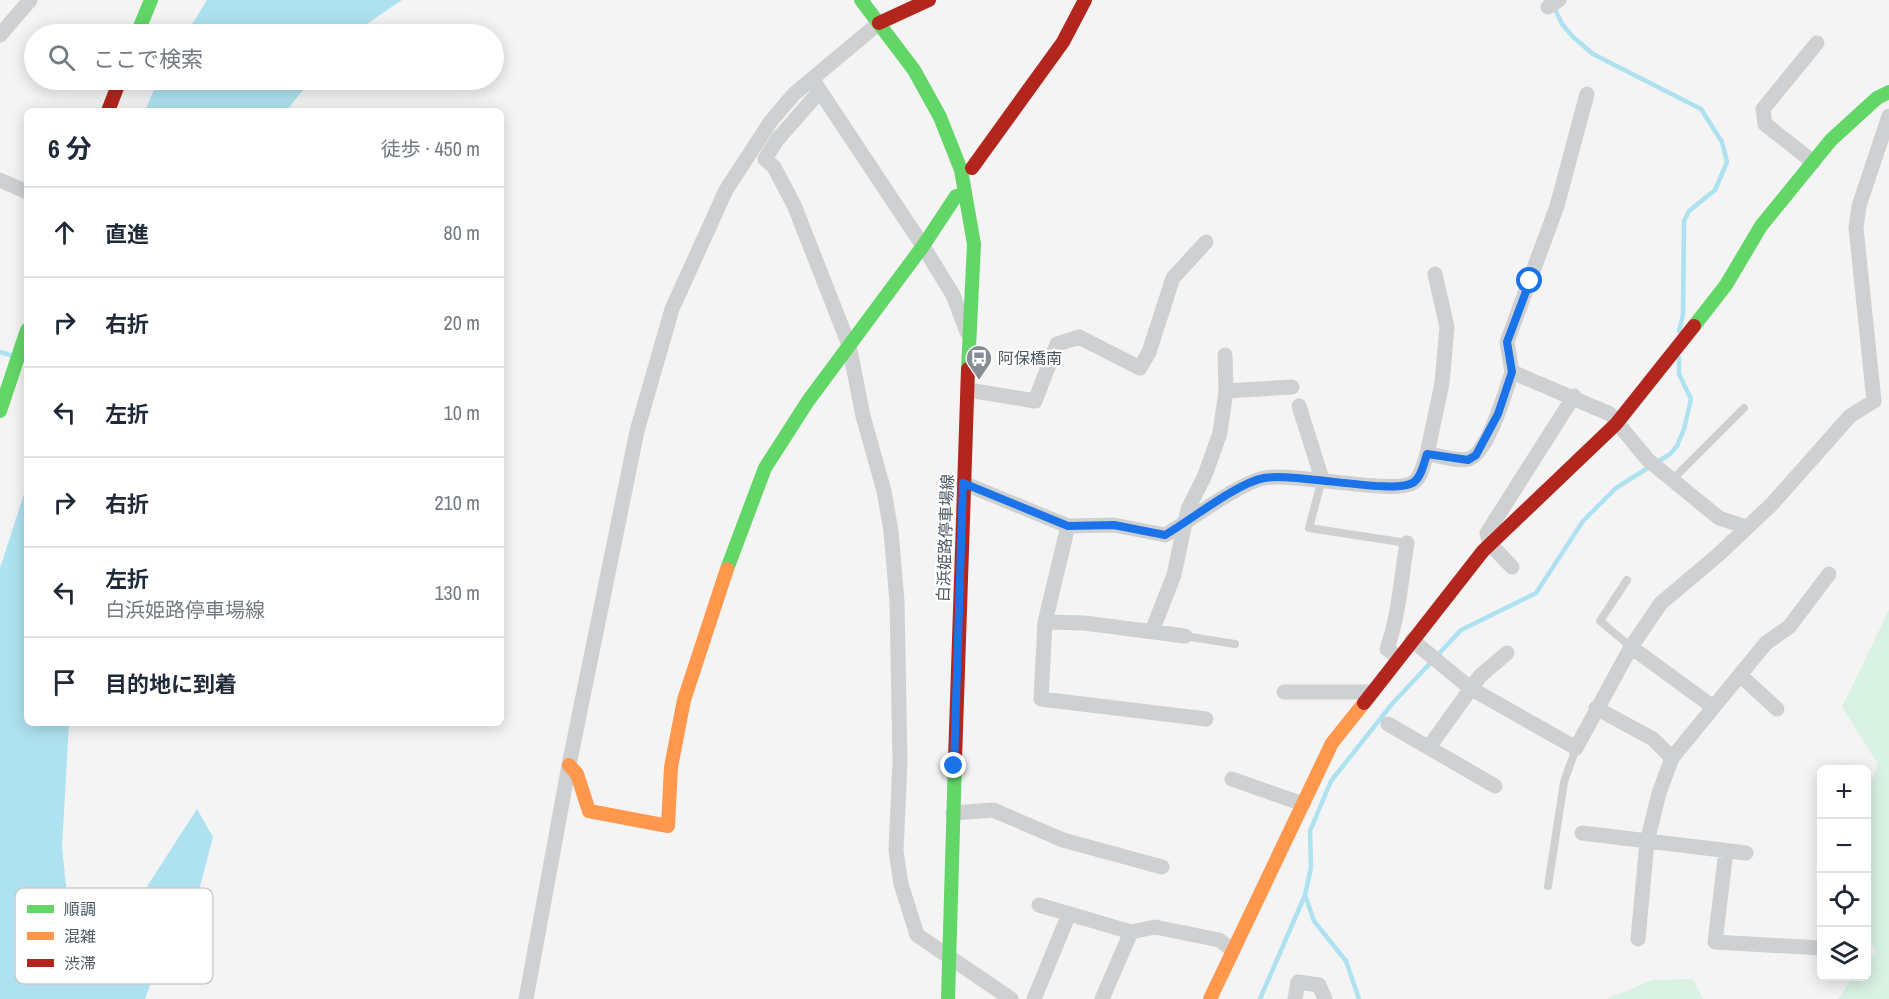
<!DOCTYPE html>
<html lang="ja">
<meta charset="utf-8">
<style>
body{margin:0;font-family:"Archivo Narrow","Noto Sans JP",sans-serif;background:#f6f6f7;color:#1f2937}
.controls{position:absolute;right:18px;bottom:18px;display:grid;overflow:hidden;border-radius:9px;box-shadow:0 3px 15px #0003}
.controls button{width:54px;height:54px;display:grid;place-items:center;padding:0;border:0;border-bottom:2px solid #e0e1e3;background:#fff;color:#1f2937;font:30px sans-serif}
.stop{position:absolute;width:18px;height:18px;margin:-14px;border:4px solid #1a73e8;border-radius:50%;background:#fff}
.stop.end{background:#1a73e8;border-color:#fff;box-shadow:0 2px 6px #0008}
.list{margin:0;padding:0;list-style:none}
h2{display:flex;justify-content:space-between;align-items:center;height:78px;margin:0;padding:0 24px;font-size:26px}
h2 small{font-size:20px;font-weight:400;color:#747a83}
.list li{display:grid;grid-template-columns:39px 1fr auto;gap:18px;align-items:center;box-sizing:border-box;height:90px;padding:0 24px;border-top:2px solid #e0e1e3}
.list b{display:block;font-size:22px;white-space:nowrap}
.list p{margin:0;font-size:20px;white-space:nowrap;color:#747a83}
.list em{font-size:20px;font-style:normal;color:#747a83}
.icon{flex:none;width:33px;height:33px;fill:none;stroke:currentColor;stroke-width:2;stroke-linecap:round;stroke-linejoin:round}
.map{position:relative;flex:none;width:1889px;height:999px;overflow:hidden}
.search{position:absolute;background:#fff;box-shadow:0 3px 15px #0003;left:24px;top:24px;width:480px;height:66px;display:flex;align-items:center;gap:15px;box-sizing:border-box;padding:0 21px;border-radius:33px;color:#747a83;font-size:22px}
.panel{position:absolute;background:#fff;box-shadow:0 3px 15px #0003;left:24px;top:108px;width:480px;height:618px;border-radius:9px}
.map>svg:first-child{display:block}
</style>
<div class="map">
<svg width="1889" height="999" viewBox="0 0 1889 999">
<rect width="100%" height="100%" fill="#f4f4f4"/>
<path fill="#d9f2e3" d="M1889 610V999H1838L1853 977 1866 976 1867 962 1876 952 1867 932 1866 797 1878 764 1842 707Z
M1693 979 1703 999H1606L1653 980Z"/>
<path fill="#aee2f0" d="M207 0H402L352 34H186Z
M158 80H311L286 111H145Z
M27 485V723H69L62 847 74 963 117 939 137 902 197 809 213 837 193 913 152 980 145 999H0V568Z"/>
<g fill="none" stroke-linecap="round" stroke-linejoin="round">
<path stroke="#aee2f0" stroke-width="4.5" d="M1554 7 1562 24 1572 36 1593 54 1701 109 1722 142 1727 162 1715 190 1689 211 1684 221 1683 315 1679 331
M0 352 13 356
M1305 895 1314 921 1346 961 1359 999
M1260 999 1305 895 1311 868 1310 831 1331 781 1392 704 1461 630 1536 593 1583 521 1616 488 1670 454 1677 446 1684 429 1691 399 1679 374V358"/>
<path stroke="#ced0d2" stroke-width="8" d="M1322 479 1309 528 1407 543
M1672 480 1744 408
M1627 580 1600 621 1631 647
M1185 636 1235 644
M1548 886 1564 782 1576 748"/>
<path stroke="#ced0d2" stroke-width="15" d="M1548 7 1559 0
M0 35 30 0
M816 85 923 246 953 295 967 332
M820 91 777 140 765 159 774 167 794 205 849 345 863 416 884 491 891 531 897 602 900 762 896 851 901 884 917 935 1011 999
M1813 162 1765 124 1763 109 1817 43
M0 180 27 192
M1512 372 1507 342 1557 206 1587 94
M968 390 1035 401 1057 344 1079 337 1140 368 1149 352 1173 278 1206 242
M1226 391 1292 387
M1299 406 1322 479
M1427 454 1442 383 1447 327 1435 274
M963 483 1068 526 1114 525 1165 535C1191 520 1237 484 1264 478 1296 472 1396 496 1414 482 1422 476 1424 462 1427 454 1439 455 1458 462 1469 459 1488 453 1506 390 1512 372L1610 414 1648 460 1719 518 1746 527
M1068 526 1045 622 1041 699 1206 719
M1512 567 1490 544 1487 533 1574 396
M1045 622 1084 623 1185 636
M1152 631 1174 575 1188 509 1205 475 1220 433 1226 391 1225 355
M1412 640 1470 688 1576 748 1631 647 1661 603 1718 555 1772 504 1850 416 1874 401 1856 228 1859 206 1889 116
M1631 647 1713 707
M1398 657 1387 649C1399 615 1401 579 1407 543
M1740 675 1777 709
M1284 692H1371
M1596 708 1653 739 1672 758
M1388 724 1495 786
M1429 747 1480 676 1507 653
M1232 779 1303 804
M953 813 993 810 1063 840 1162 867
M1582 833 1746 853
M1726 851 1715 942 1822 948
M1039 905 1131 932 1155 927 1219 940 1233 950
M1638 939 1647 842 1659 793 1672 758 1766 643 1789 627 1829 574
M526 999 569 765 637 431 672 309 726 190 771 121 794 94 879 23
M1034 999 1069 914
M1102 999 1131 932
M1295 999 1298 982 1319 985 1325 999"/>
<path stroke="#63d668" stroke-width="14" d="M861 0 914 70 940 117 961 170 974 244 968 369
M137 34 151 0
M1694 326 1726 285 1761 226 1831 140 1877 98 1889 92
M0 411 27 330
M727 569 765 468 808 401 923 246 956 196
M948 999 955 760"/>
<path stroke="#ff974d" stroke-width="14" d="M569 765 577 774 589 811 668 826 671 767 684 700 727 569
M1210 999 1332 743 1364 703"/>
<path stroke="#b3261e" stroke-width="14" d="M879 23 929 0
M108 111 120 80
M972 168 1063 42 1085 0
M1364 703 1483 551 1616 424 1694 326
M955 760 968 369"/>
</g>
<g fill="none" stroke-linecap="round" stroke-linejoin="round">
<path stroke="#1a73e8" stroke-width="8" d="M954 766 963 483 1068 526 1114 525 1165 535C1191 520 1237 483 1264 478 1296 472 1396 496 1414 482 1422 476 1424 462 1427 454L1468 460 1476 455 1498 414 1512 372 1507 342 1530 281"/>
</g>
<defs>
<g id="bus-pin" transform="scale(1.35)"><path d="M0 17L-7.5 6A9.5 9.5 0 1 1 7.5 6Z" fill="#868d94" stroke="#fff"/><path d="M-5-6H5V4H4V6H2V4H-2V6H-4V4H-5ZM-3.5-4V0h7V-4ZM-3.5 1.2v1.5H-2V1.2ZM2 1.2v1.5H3.5V1.2Z" fill="#fff"/></g>
</defs>
<g fill-rule="evenodd">
<use href="#bus-pin" x="979" y="358"/>
</g>
<g text-anchor="middle" dominant-baseline="central" stroke-width="4.5" stroke-linejoin="round" paint-order="stroke">
<g font-size="16" fill="#4a5661" stroke="#fff" text-anchor="start">
<text x="998" y="358">阿保橋南</text>
</g>
<g font-size="16" fill="#4a5661" stroke="#fff">
<text transform="translate(945 538) rotate(-88)">白浜姫路停車場線</text>
</g>
</g>
<rect x="15" y="888" width="198" height="96" rx="9" fill="#fff" stroke="#c9ccd0" stroke-width="1.5"/>
<rect x="27" y="905" width="27" height="8" fill="#63d668"/>
<rect x="27" y="932" width="27" height="8" fill="#ff974d"/>
<rect x="27" y="959" width="27" height="8" fill="#b3261e"/>
<g font-size="16" fill="#4a5661">
<text x="64" y="915">順調</text>
<text x="64" y="942">混雑</text>
<text x="64" y="969">渋滞</text>
</g>
</svg>
<div class="controls">
<button>+</button>
<button>−</button>
<button><svg class="icon" aria-label="locate" viewBox="0 0 24 24"><circle cx="12" cy="12" r="6"/><path d="M12 2v4M12 18v4M2 12h4M18 12h4"/></svg></button>
<button><svg class="icon" aria-label="layers" viewBox="0 0 24 24"><path d="M12 4l9 5-9 5-9-5zM3 14l9 5 9-5"/></svg></button>
</div>
<div class="stop" style="left:1530px;top:281px"></div>
<div class="stop end" style="left:954px;top:766px"></div>
<div class="search"><svg class="icon" aria-label="search" viewBox="0 0 24 24"><circle cx="10" cy="10" r="6"/><path d="M15 15l6 6"/></svg>ここで検索</div>
<section class="panel">
<h2>6 分<small>徒歩 · 450 m</small></h2>
<ul class="list">
<li><svg class="icon" aria-label="ahead" viewBox="0 0 24 24"><path d="M12 20V5M6 11l6-6 6 6"/></svg><div><b>直進</b></div><em>80 m</em></li>
<li><svg class="icon" aria-label="right" viewBox="0 0 24 24"><path d="M7 20v-9h11M14 6l5 5-5 5"/></svg><div><b>右折</b></div><em>20 m</em></li>
<li><svg class="icon" aria-label="left" viewBox="0 0 24 24"><path d="M17 20v-9H6M10 6l-5 5 5 5"/></svg><div><b>左折</b></div><em>10 m</em></li>
<li><svg class="icon" aria-label="right" viewBox="0 0 24 24"><path d="M7 20v-9h11M14 6l5 5-5 5"/></svg><div><b>右折</b></div><em>210 m</em></li>
<li><svg class="icon" aria-label="left" viewBox="0 0 24 24"><path d="M17 20v-9H6M10 6l-5 5 5 5"/></svg><div><b>左折</b><p>白浜姫路停車場線</p></div><em>130 m</em></li>
<li><svg class="icon" aria-label="arrive" viewBox="0 0 24 24"><path d="M6 21V4h12l-3 4 3 4H6"/></svg><div><b>目的地に到着</b></div></li>
</ul>
</section>
</div>
